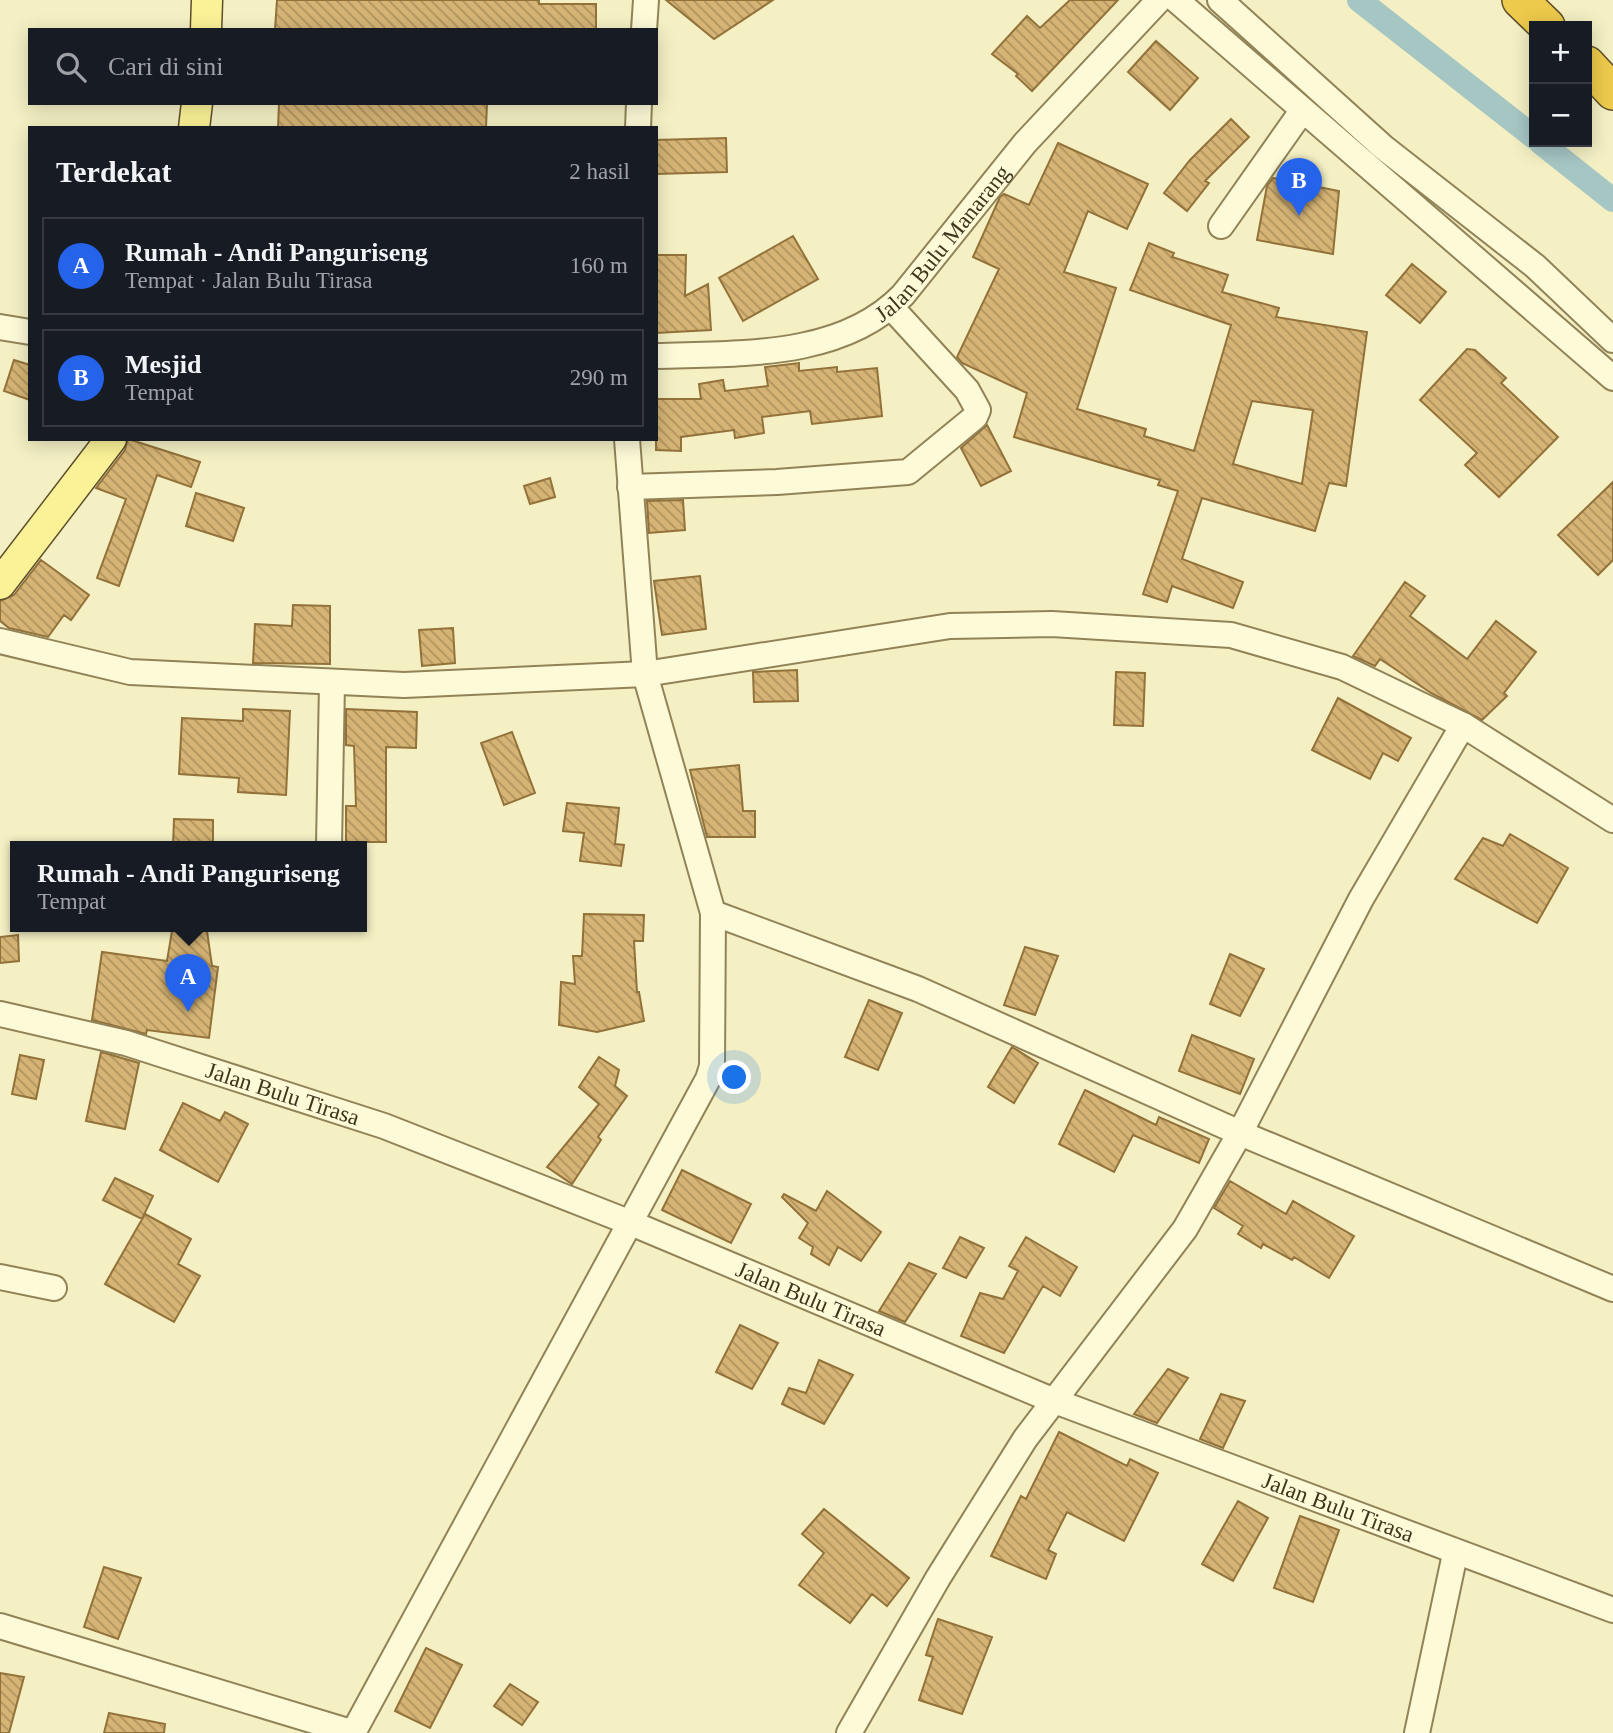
<!DOCTYPE html>
<html lang="id">
<meta charset="utf-8">
<style>
body{margin:0;font-family:"Times New Roman",serif;background:#20242c;color:#f1f3f6}
.controls{position:absolute;right:21px;top:21px;display:grid;overflow:hidden;border-radius:0px;box-shadow:0 4px 18px #0003}
.controls button{width:63px;height:63px;display:grid;place-items:center;padding:0;border:0;border-bottom:2px solid #363941;background:#171b24;color:#f1f3f6;font:35px sans-serif}
.you{position:absolute;left:735px;top:1078px;width:24px;height:24px;margin:-18px;border:5px solid #fff;border-radius:50%;background:#1a73e8;box-shadow:0 0 0 10px #1a73e833}
.badge{display:grid;place-items:center;width:46px;height:46px;border-radius:50%;background:#2563eb;color:#fff;font-size:23px;font-weight:700}
.pin{position:absolute;translate:-50% -58px;filter:drop-shadow(0 2px 4px #0008)}
.pin::after{content:'';position:absolute;top:37px;width:24px;height:21px;background:inherit;clip-path:polygon(0 0,100% 0,50% 100%)}
.popup{position:absolute;left:10px;top:841px;width:357px;height:91px;box-sizing:border-box;display:grid;place-content:center;border-radius:0px;background:#171b24;filter:drop-shadow(0 2px 5px #0005);font-size:23px;white-space:nowrap;color:#9ea1a6}
.popup b{font-size:26px;color:#f1f3f6}
.popup::after{content:'';position:absolute;left:50%;top:100%;margin-left:-14px;border:14px solid transparent;border-top-color:#171b24}
.list{margin:0;padding:0;list-style:none}
h2{display:flex;justify-content:space-between;align-items:center;height:91px;margin:0;padding:0 28px;font-size:30px}
h2 small{font-size:23px;font-weight:400;color:#9ea1a6}
.list li{display:grid;grid-template-columns:46px 1fr auto;gap:21px;align-items:center;box-sizing:border-box;height:98px;margin:0 14px 14px;padding:0 14px;border:2px solid #363941;border-radius:0px}
.list b{display:block;font-size:26px;white-space:nowrap}
.list p{margin:0;font-size:23px;white-space:nowrap;color:#9ea1a6}
.list em{font-size:23px;font-style:normal;color:#9ea1a6}
.icon{flex:none;width:38px;height:38px;fill:none;stroke:currentColor;stroke-width:2;stroke-linecap:round;stroke-linejoin:round}
.map{position:relative;flex:none;width:1613px;height:1733px;overflow:hidden}
.search{position:absolute;background:#171b24;box-shadow:0 4px 18px #0003;left:28px;top:28px;width:630px;height:77px;display:flex;align-items:center;gap:18px;box-sizing:border-box;padding:0 24px;border-radius:0px;color:#9ea1a6;font-size:26px}
.panel{position:absolute;background:#171b24;box-shadow:0 4px 18px #0003;left:28px;top:126px;width:630px;height:315px;border-radius:0px}
.map>svg:first-child{display:block}
</style>
<div class="map">
<svg width="1613" height="1733" viewBox="0 0 1613 1733">
<defs>
<pattern id="building-back-hatch" width="6" height="6" patternUnits="userSpaceOnUse" patternTransform="scale(1.75)"><rect width="6" height="6" fill="#d6b475"/><path d="M-1 5l2 2M0 0l6 6M5-1l2 2" fill="none" stroke="#af935f"/></pattern>
</defs>
<rect width="100%" height="100%" fill="#f4f0c4"/>
<g fill="none" stroke-linecap="round" stroke-linejoin="round">
<path stroke="#a6c6c4" stroke-width="24" d="M1359 0 1534 137
M1540 142 1613 200"/>
</g>
<path fill="url(#building-back-hatch)" stroke="#93723a" stroke-width="2" fill-rule="evenodd" d="M277 0H539V4H596V30H275Z
M666 0H773L714 39Z
M1070 0H1118L1032 91 1016 76 1018 74 992 54 1027 16 1040 28Z
M1156 41 1198 78 1170 110 1128 72Z
M279 103H487L486 128H278Z
M1231 119 1249 137 1205 181 1209 183 1187 211 1164 193 1190 160Z
M726 138 727 172 656 174V140Z
M1058 143 1148 184 1127 229 1088 211 1064 272 1116 288 1077 409 1146 429 1144 436 1194 451 1231 325 1130 290 1149 243 1174 253 1172 257 1228 275 1222 292 1279 308 1276 317 1367 332 1346 486 1329 483 1315 531 1202 498 1182 559 1243 582 1233 608 1172 586 1167 602 1143 594 1178 491 1158 485 1160 480 1014 437 1027 393 962 363 957 357 999 269 973 257 1000 197 1004 194 1029 205ZM1252 401 1313 410 1302 484 1233 464Z
M1273 178 1339 191 1333 254 1257 240 1267 186Z
M793 236 818 279 743 321 719 278Z
M656 255H686L685 296 708 284 711 330 656 333Z
M1412 264 1446 292 1420 323 1386 295Z
M1467 349 1475 350 1506 378 1501 383 1558 437 1499 497 1465 465 1477 453 1420 400Z
M14 360 30 365V400L4 391Z
M799 363V371L837 367V372L877 368 882 416 812 424 810 411 762 417 764 433 735 438 734 430 681 437V451L656 450V399H701L699 384 723 380 725 391 768 386 765 367Z
M987 425 1011 471 981 486 961 448Z
M128 439 200 462 191 487 157 475 119 586 97 578 126 499 96 488 125 450Z
M550 478 555 497 530 504 524 486Z
M1613 482V560L1598 575 1558 535Z
M196 493 244 508 233 541 186 526Z
M683 500 685 530 649 533 647 501Z
M41 560 89 595 71 620 64 615 48 637 9 628 0 621V601L14 595Z
M700 576 706 629 662 635 654 581Z
M1405 582 1425 596 1410 616 1467 659 1496 621 1536 652 1504 693 1507 696 1482 720 1431 693 1380 659 1375 666 1353 656Z
M293 605 330 606V664L253 663 255 624 292 626Z
M453 628 455 663 422 666 419 630Z
M797 670 798 701 754 702 753 672Z
M1116 672 1145 673 1143 726 1114 725Z
M1338 698 1411 738 1398 761 1383 753 1370 779 1312 750Z
M243 709 290 711 286 795 238 792 239 778 179 774 182 718 243 721Z
M346 709 417 712 416 748 386 747V842H346V806H356L354 746 346 745Z
M512 732 535 793 504 805 481 743Z
M739 765 743 811H755V837H707L690 770Z
M567 803 619 808 615 844 624 845 621 866 580 861 584 833 563 831Z
M174 819 213 820V846H173Z
M1510 834 1568 868 1537 923 1455 879 1483 838 1503 846Z
M584 914 644 915 643 941H634L637 992H639L644 1021 597 1032 559 1025 561 982 575 984 573 956H582Z
M172 931H207L212 966 218 967 209 1038 147 1030 146 1034 92 1020 102 952 167 961Z
M18 935 19 961 0 963V937Z
M1025 947 1058 956 1035 1015 1004 1005Z
M1230 954 1264 969 1240 1016 1210 1004Z
M869 1000 902 1013 878 1070 845 1057Z
M1192 1035 1254 1059 1240 1094 1179 1071Z
M1012 1047 1038 1063 1014 1103 988 1087Z
M101 1052 139 1063 125 1129 86 1121Z
M20 1055 44 1060 36 1099 12 1094Z
M599 1057 619 1070 615 1086 627 1096 598 1137 601 1140 572 1184 547 1167 599 1104 579 1087Z
M1085 1090 1156 1125 1159 1117 1209 1139 1199 1163 1133 1135 1114 1172 1059 1144Z
M183 1103 220 1121 225 1112 248 1124 218 1182 160 1150Z
M682 1170 751 1204 731 1243 662 1210Z
M115 1178 153 1196 142 1219 103 1200Z
M1230 1181 1286 1214 1293 1201 1354 1236 1329 1278 1294 1257 1292 1260 1263 1244 1261 1248 1238 1234 1243 1226 1214 1208Z
M827 1191 881 1232 861 1261 838 1247 829 1265 811 1254 813 1247 799 1238 808 1223 782 1197 784 1194 816 1211Z
M145 1214 191 1239 178 1264 200 1276 174 1322 105 1284Z
M960 1237 984 1248 966 1278 943 1268Z
M1026 1237 1077 1267 1060 1296 1043 1286 1004 1353 961 1336 980 1293 1003 1299 1018 1271 1009 1266Z
M909 1263 936 1274 905 1322 879 1311Z
M740 1325 778 1343 752 1389 716 1372Z
M819 1360 853 1375 824 1424 782 1404 789 1388 806 1393Z
M1168 1369 1188 1378 1157 1423 1134 1414Z
M1221 1394 1245 1401 1223 1448 1200 1439Z
M1059 1432 1127 1466 1130 1459 1158 1473 1124 1541 1067 1512 1048 1550 1056 1554 1046 1579 991 1556 1021 1496 1026 1499Z
M1238 1501 1268 1518 1233 1581 1202 1564Z
M824 1509 909 1578 887 1606 872 1594 850 1623 799 1585 824 1553 802 1534Z
M1300 1516 1339 1530 1313 1602 1274 1588Z
M104 1567 141 1578 118 1639 84 1627Z
M938 1619 992 1637 962 1714 919 1700 933 1657 926 1655Z
M426 1648 462 1665 430 1728 395 1711Z
M0 1673 24 1677 9 1733H0Z
M510 1684 538 1702 522 1725 494 1706Z
M109 1713 165 1724 164 1733H104Z"/>
<g fill="none" stroke-linecap="round" stroke-linejoin="round">
<g stroke="#918357" stroke-width="28">
<g id="minor">
<path d="M1176 0 1613 378"/>
<path d="M1220 0 1383 147 1535 266 1613 340"/>
<path d="M644 30 646 0"/>
<path d="M638 128 639 103"/>
<path d="M1221 226 1302 111"/>
<path d="M0 327 30 332"/>
<path id="s1" d="M656 356C739 353 841 359 903 295L1025 143 1159 0"/>
<path d="M627 439 645 674 713 913 918 989 1240 1133 1613 1289"/>
<path d="M630 487 777 482 908 472 975 417 978 410 967 390 891 307"/>
<path d="M0 641 130 672 404 685 645 674 950 626 1052 624 1231 635 1342 667 1463 725 1613 820"/>
<path d="M329 846 332 683"/>
<path id="s2" d="M0 1014 126 1043 384 1126 631 1223 1052 1400 1613 1610"/>
<path d="M0 1277 54 1288"/>
<path d="M0 1626 354 1733"/>
<path d="M353 1733 708 1079 712 1066 713 913"/>
<path d="M849 1733 938 1578 1025 1439 1185 1229 1240 1133 1361 899 1463 725"/>
<path d="M1417 1733 1455 1554"/>
</g>
</g>
<g stroke="#5e4f2c" stroke-width="33">
<path id="major" d="M206 30 207 0
M194 128 197 103
M0 584 111 439"/>
</g>
<g stroke="#5e4f2c" stroke-width="38">
<path id="highway" d="M1520 0 1547 26
M1587 64 1613 92"/>
</g>
<use href="#minor" stroke="#fdfad8" stroke-width="24"/>
<use href="#major" stroke="#fbf297" stroke-width="30"/>
<use href="#highway" stroke="#edca4b" stroke-width="35"/>
</g>
<g text-anchor="middle" dominant-baseline="central" stroke-width="5" stroke-linejoin="round" paint-order="stroke">
<g font-size="23" fill="#3f351d" stroke="#faf8d4">
<text stroke="none"><textPath href="#s1" startOffset="326">Jalan Bulu Manarang</textPath></text>
<text stroke="none"><textPath href="#s2" startOffset="294">Jalan Bulu Tirasa</textPath></text>
<text stroke="none"><textPath href="#s2" startOffset="861">Jalan Bulu Tirasa</textPath></text>
<text stroke="none"><textPath href="#s2" startOffset="1428">Jalan Bulu Tirasa</textPath></text>
</g>
</g>
</svg>
<div class="controls">
<button>+</button>
<button>−</button>
</div>
<div class="you"></div>
<div class="pin badge" style="left:188px;top:1012px">A</div>
<div class="popup"><b>Rumah - Andi Panguriseng</b>Tempat</div>
<div class="pin badge" style="left:1299px;top:216px">B</div>
<div class="search"><svg class="icon" aria-label="search" viewBox="0 0 24 24"><circle cx="10" cy="10" r="6"/><path d="M15 15l6 6"/></svg>Cari di sini</div>
<section class="panel">
<h2>Terdekat<small>2 hasil</small></h2>
<ul class="list">
<li><span class="badge">A</span><div><b>Rumah - Andi Panguriseng</b><p>Tempat · Jalan Bulu Tirasa</p></div><em>160 m</em></li>
<li><span class="badge">B</span><div><b>Mesjid</b><p>Tempat</p></div><em>290 m</em></li>
</ul>
</section>
</div>
